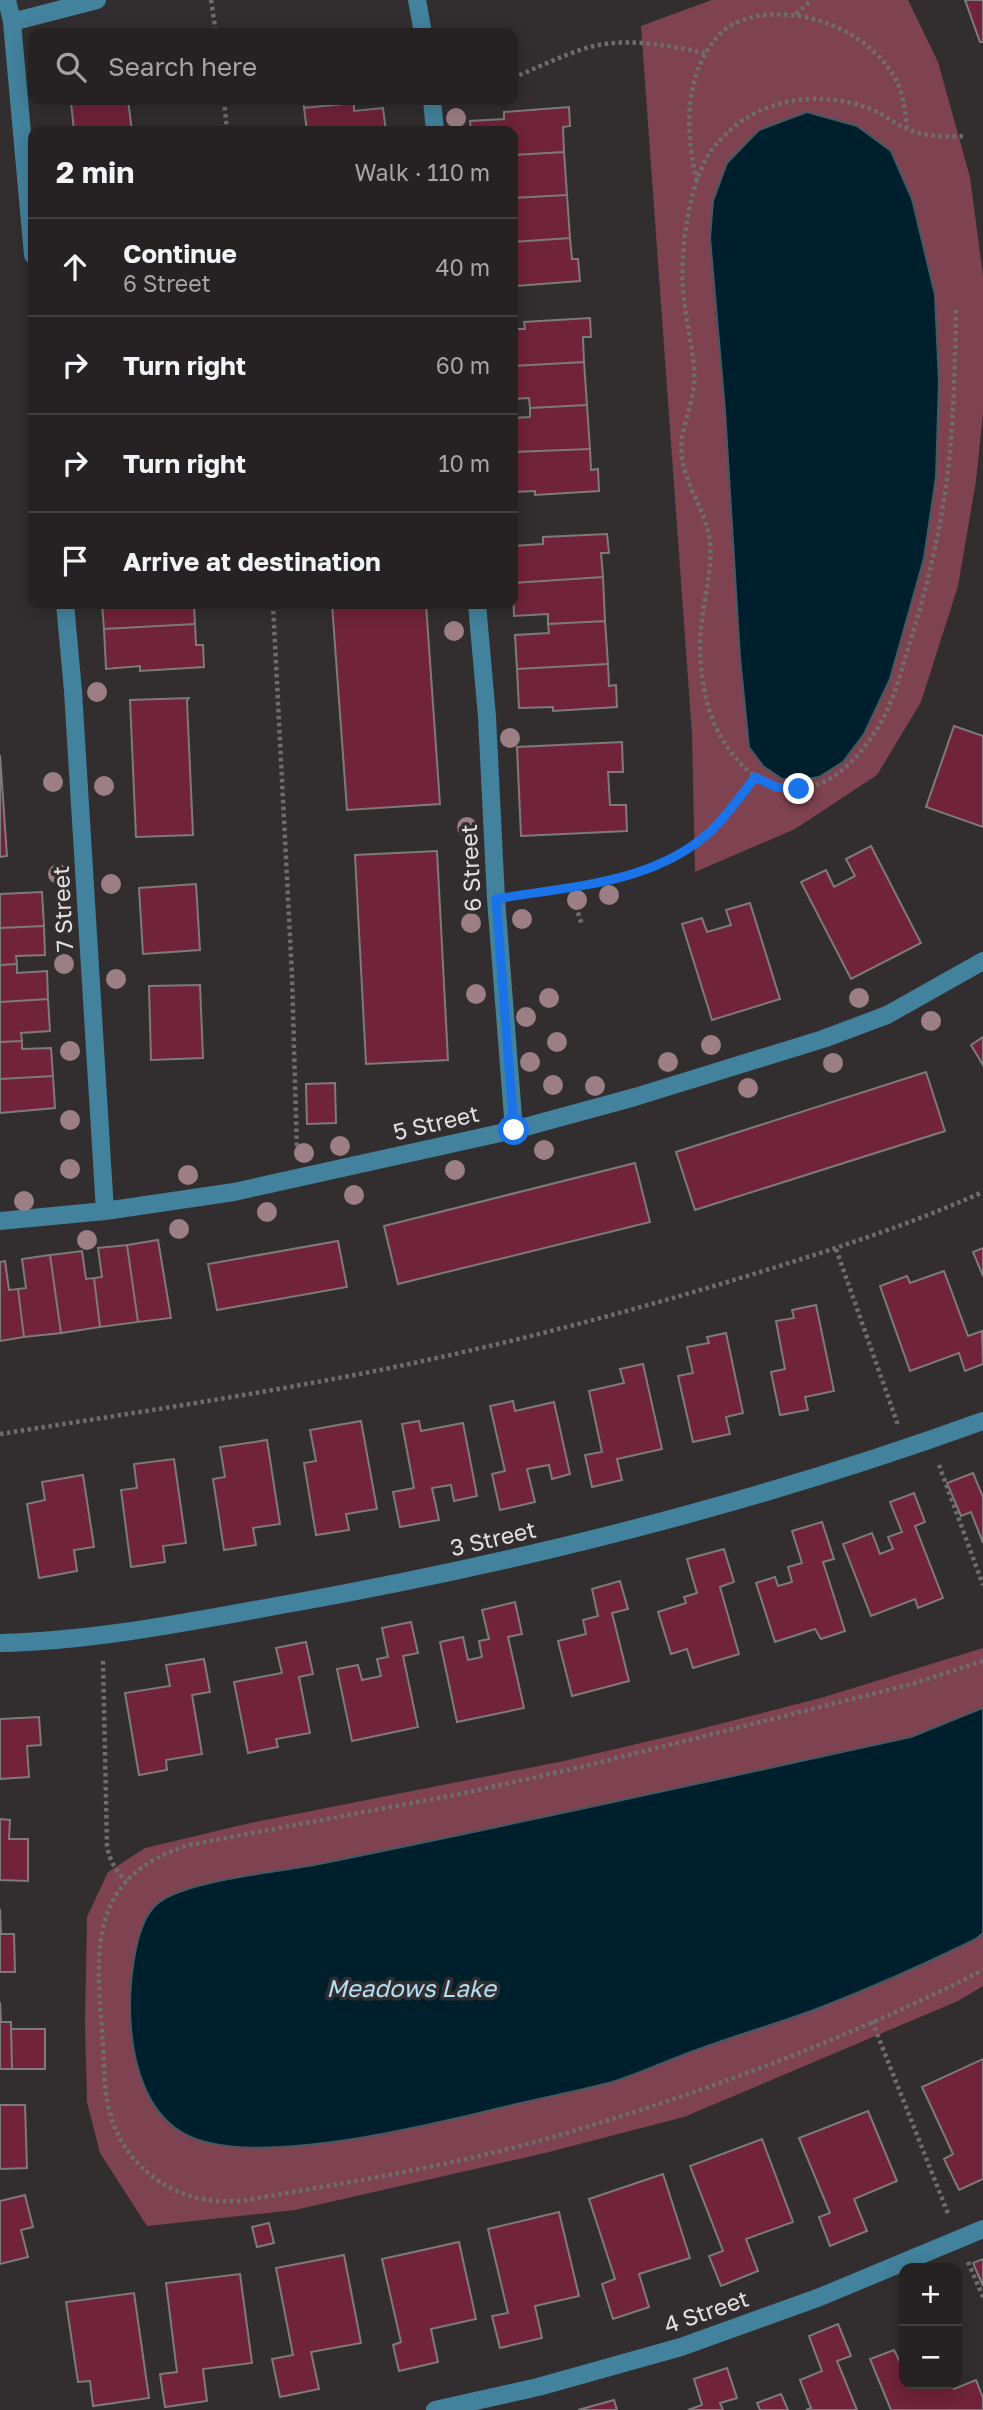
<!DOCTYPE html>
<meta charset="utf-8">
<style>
body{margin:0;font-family:"Golos Text",sans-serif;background:#2e2a2b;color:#f1f3f6}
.controls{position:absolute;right:21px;bottom:21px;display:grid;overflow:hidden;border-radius:14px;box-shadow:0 4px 18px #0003}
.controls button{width:63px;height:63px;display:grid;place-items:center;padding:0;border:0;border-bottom:2px solid #423f41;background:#262223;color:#f1f3f6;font:35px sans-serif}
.stop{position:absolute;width:21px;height:21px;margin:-16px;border:5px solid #1a73e8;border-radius:50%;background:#fff}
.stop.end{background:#1a73e8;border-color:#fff;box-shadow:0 2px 7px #0008}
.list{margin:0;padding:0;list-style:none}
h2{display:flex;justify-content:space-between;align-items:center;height:91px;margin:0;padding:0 28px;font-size:30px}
h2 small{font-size:23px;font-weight:400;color:#a4a4a6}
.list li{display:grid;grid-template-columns:46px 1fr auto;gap:21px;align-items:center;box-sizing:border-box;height:98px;padding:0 28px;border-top:2px solid #423f41}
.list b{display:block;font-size:26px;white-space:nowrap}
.list p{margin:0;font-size:23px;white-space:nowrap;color:#a4a4a6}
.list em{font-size:23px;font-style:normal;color:#a4a4a6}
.icon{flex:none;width:38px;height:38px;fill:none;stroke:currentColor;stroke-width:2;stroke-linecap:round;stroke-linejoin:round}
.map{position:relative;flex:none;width:983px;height:2410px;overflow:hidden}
.search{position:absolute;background:#262223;box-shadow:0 4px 18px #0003;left:28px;top:28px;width:490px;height:77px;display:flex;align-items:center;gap:18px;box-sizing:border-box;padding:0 24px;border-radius:14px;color:#a4a4a6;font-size:26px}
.panel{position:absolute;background:#262223;box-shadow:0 4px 18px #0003;left:28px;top:126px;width:490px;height:483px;border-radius:14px}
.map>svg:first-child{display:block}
</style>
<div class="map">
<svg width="983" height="2410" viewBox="0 0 983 2410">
<rect width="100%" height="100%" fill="#322e2f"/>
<path fill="#7f4250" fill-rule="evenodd" d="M712 0H908L938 62 970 177 983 276V413L976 481 958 586 921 702 877 775 795 829 695 872 692 734 641 26ZM857 126 891 151 912 199 924 558 890 679 819 777 799 780 782 779 749 747C738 635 733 524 725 413 720 342 707 271 713 201Z
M983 1648V1986L958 2001 684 2117 545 2153 295 2210 147 2226 100 2153 87 2102 85 2024 87 1917 108 1872 145 1848 250 1823 564 1761 692 1731 821 1698Z"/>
<path fill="#001f2c" stroke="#445962" stroke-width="2" d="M807 112 857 126 891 151 912 199 935 295 939 382 936 477 924 558 890 679 864 734 843 762 819 777 799 780 782 779 763 766 749 747 740 657 725 410 710 238 713 201 727 163 759 130Z
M983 1708V1933L976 1939C923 1965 869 1989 814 2010 776 2024 737 2035 699 2049 670 2059 641 2073 612 2082 579 2091 545 2097 512 2105 436 2123 251 2172 183 2133 147 2113 134 2066 131 2028 128 1997 132 1925 157 1904 184 1880 281 1872 319 1864 517 1824 714 1780 911 1737Z"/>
<path fill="#70233a" stroke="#7e7a7b" stroke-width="2" d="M965 0H983V42H980Z
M374 29 375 33H335L352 31Z
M93 100H128L132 131H74L71 102Z
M303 100H353L354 103 304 108Z
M354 103V111L383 108 386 131H307L304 108Z
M569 107 570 126 563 127 564 152 513 155V131H471L470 121 504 119V112Z
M564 152 567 195 513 198V155Z
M567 195 570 238 513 242V198Z
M570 238 572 259H578L580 281 516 286V281H513V242Z
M590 318 591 337H583L584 362 513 366V329H525L524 322Z
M584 362 587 405 530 408 529 398 513 399V366Z
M587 405 590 449 513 452V418L530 417V408Z
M590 449 591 470 598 469 599 491 535 495V491L513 492V452Z
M607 534 609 553H601L603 577 513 583V546L543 544V537Z
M603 577 605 621 548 624V614L514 616 513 583Z
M102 604H194L195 624 104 629Z
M332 604H426L440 804 347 810Z
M605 621 608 664 517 669 515 635 549 633 548 624Z
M195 624 196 645H203L204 667 140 671V666L106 669 104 629Z
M608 664 609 686 616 685 617 707 553 711V707L519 708 517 669Z
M189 698 187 701 193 835 136 837 130 700Z
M954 726 983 736V827L926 807Z
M622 742 623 772H608L610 805H626L627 831 521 836 517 747Z
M0 755 7 856 0 857Z
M871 846 921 943 851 979 801 882 826 870 834 887 855 876 846 859Z
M437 851 448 1060 366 1064 355 855Z
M196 884 200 950 143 954 139 888Z
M42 892 44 926 0 928V894Z
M750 903 780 999 712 1020 682 924 702 918 707 932 731 925 726 910Z
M44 926 45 955 16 956 17 964 0 965V928Z
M17 964V973L47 971 48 999 0 1002V965Z
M200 985 203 1058 151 1060 149 986Z
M48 999 50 1031 21 1033 22 1041 0 1042V1002Z
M983 1037V1065L971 1045Z
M22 1041V1049L51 1048 53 1076 0 1079V1042Z
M926 1072 945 1131 695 1210 676 1152Z
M53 1076 55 1108 0 1113V1079Z
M335 1083 336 1123 307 1124 306 1084Z
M635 1163 650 1222 398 1284 384 1226Z
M158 1240 171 1318 138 1322 127 1245Z
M338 1241 347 1287 217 1310 208 1264Z
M127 1245 138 1322 100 1327 94 1278 102 1277 98 1248Z
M983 1248V1276L973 1252Z
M82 1251 86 1279 94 1278 100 1327 61 1333 50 1255Z
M50 1255 61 1333 24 1337 18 1289 26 1288 22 1259Z
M5 1261 9 1290 18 1289 24 1337 0 1341V1262Z
M944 1271 968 1336 982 1331 983 1364 965 1371 959 1353 910 1371 880 1286 907 1276 910 1283Z
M816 1305 834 1391 805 1397 808 1410 780 1415 771 1372 785 1369 776 1321 794 1318 792 1310Z
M726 1333 743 1413 726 1417 730 1434 693 1442 678 1376 693 1373 687 1347 709 1343 707 1337Z
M643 1364 662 1449 617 1459 622 1480 592 1487 585 1455 602 1452 589 1391 624 1383 620 1369Z
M513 1401 515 1411 554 1402 570 1474 552 1479 549 1465 527 1469 535 1502 500 1510 492 1474 505 1471 490 1406Z
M361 1421 377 1509 346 1514 349 1530 316 1535 304 1463 316 1461 310 1430Z
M419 1421 421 1431 463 1423 477 1496 454 1501 451 1485 432 1488 439 1520 400 1527 393 1492 414 1488 402 1424Z
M267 1440 280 1524 253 1528 256 1545 224 1550 213 1479 225 1477 220 1447Z
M174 1459 186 1543 163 1546 165 1562 131 1567 121 1490 137 1488 134 1464Z
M973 1473 983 1497V1543L971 1512 961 1516 947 1483Z
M83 1475 94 1547 74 1550 77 1571 39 1578 27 1504 45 1500 42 1482Z
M914 1493 925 1522 915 1526 943 1598 918 1608 915 1599 871 1616 843 1544 872 1533 880 1554 893 1549 888 1537 902 1532 890 1502Z
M822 1522 834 1559 823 1562 845 1631 821 1639 815 1629 775 1642 756 1583 775 1577 778 1586 792 1582 788 1567 802 1563 792 1531Z
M724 1549 734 1582 720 1587 739 1654 693 1668 687 1649 671 1654 658 1612 686 1603 684 1597 697 1593 687 1559Z
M620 1581 628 1609 612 1613 629 1681 572 1696 558 1641 586 1634 583 1620 598 1616 592 1589Z
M515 1602 522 1634 508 1637 524 1708 457 1722 440 1642 463 1637 468 1660 482 1657 479 1641 489 1639 482 1610Z
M411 1622 418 1653 403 1656 418 1727 352 1741 337 1669 358 1665 362 1680 381 1676 377 1659 388 1657 382 1628Z
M306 1642 313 1674 299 1677 310 1733 276 1739 278 1747 248 1753 234 1682 282 1673 276 1648Z
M204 1659 210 1692 192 1695 202 1754 166 1760 167 1770 139 1775 125 1693 170 1686 166 1665Z
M39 1717 41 1745 27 1746 29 1777 0 1779V1719Z
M0 1819 10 1820 9 1839H28V1881L0 1880Z
M0 1909 1 1934H14L15 1972H0Z
M0 2002 1 2022H11L12 2069H0Z
M11 2029H45V2069H12Z
M983 2059V2179L959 2190 944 2159 953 2154 922 2087Z
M0 2105H25L27 2168 0 2169Z
M868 2111 897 2181 854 2199 867 2231 830 2246 819 2217 830 2213 799 2138Z
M762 2139 793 2222 746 2239 758 2271 721 2286 709 2256 723 2251 690 2166Z
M663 2174 690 2258 639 2274 649 2307 613 2319 602 2284 615 2279 589 2199Z
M25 2195 33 2227 21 2230 28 2257 0 2264V2201Z
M559 2212 579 2296 535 2306 542 2338 500 2348 492 2316 508 2313 488 2229Z
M269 2223 274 2243 257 2247 252 2227Z
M459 2242 476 2319 431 2329 438 2362 399 2371 393 2345 401 2342 382 2259Z
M344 2255 361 2343 311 2352 319 2389 280 2397 272 2359 293 2355 276 2268Z
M983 2259V2286L973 2263Z
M240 2274 252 2363 203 2369 207 2401 165 2407 160 2374 177 2372 166 2283Z
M134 2293 149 2398 93 2406 90 2381 78 2382 66 2302Z
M838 2324 851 2356 837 2361 857 2410H806L811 2408 800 2380 822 2371 809 2336Z
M894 2350 904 2370V2384H952L954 2389 976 2380 983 2398V2410H891L870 2359Z
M727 2368 737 2398 720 2403 723 2410H688L702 2405 694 2379Z
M781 2394 788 2410H760L757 2403Z
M614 2400 617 2410H578Z"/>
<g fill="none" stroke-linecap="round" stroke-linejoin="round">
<path stroke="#6f6c6d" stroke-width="4.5" stroke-dasharray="3.5 3.5" stroke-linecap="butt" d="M211 0 216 33
M796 14 812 0
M513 78C536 68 559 57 583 49 623 36 665 45 705 53
M224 100 227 131
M697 181C685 133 683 73 720 34 729 24 744 19 757 16 807 8 864 30 892 73 903 89 905 109 907 129
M956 310C955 361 954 412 949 462 942 527 926 592 906 655 899 679 892 704 879 726 861 754 839 781 806 788 769 796 738 767 721 737 702 704 697 656 702 619 705 594 712 569 710 543 707 512 686 488 682 457 678 432 693 408 694 383 695 355 687 327 684 300 679 257 687 189 710 152 716 143 728 132 736 125 776 95 829 92 873 110 885 115 895 124 907 129 925 137 947 137 966 136
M273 604 292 976 297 1152
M569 886 582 925
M521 894C545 890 570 886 595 882 607 880 620 879 632 875 686 858 722 822 755 777
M836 1249 898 1425
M0 1434C127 1414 254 1395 380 1370 499 1346 618 1315 734 1280 819 1254 902 1228 983 1192
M939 1465 983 1585
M103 1661 107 1846C110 1861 115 1870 126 1881
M983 1661 912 1684 581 1767 465 1793 189 1845C91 1876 95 1943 102 2030 104 2054 103 2081 108 2105 118 2155 158 2193 209 2200 219 2202 230 2201 241 2201 345 2183 451 2166 553 2137 700 2094 846 2040 983 1970
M872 2021 949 2216
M968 2262 983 2297"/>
<path stroke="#43829d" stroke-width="18" d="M7 0 12 22 33 255
M417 0 423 33
M12 22 97 0
M432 100 435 131
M65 604 73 691 105 1211
M477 604 487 717 496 899 514 1130
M0 1221 105 1211 234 1192 514 1130 635 1097 823 1039 887 1015 983 961
M0 1643C98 1641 197 1620 293 1603 527 1561 759 1502 983 1421
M435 2410 538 2387 681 2347 820 2297 983 2229"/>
</g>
<g fill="#9b7f84">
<circle cx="456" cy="118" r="10"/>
<circle cx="454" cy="631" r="10"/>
<circle cx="97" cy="692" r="10"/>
<circle cx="510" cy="738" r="10"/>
<circle cx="53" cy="782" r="10"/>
<circle cx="104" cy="786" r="10"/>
<circle cx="467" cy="827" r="10"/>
<circle cx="58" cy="874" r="10"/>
<circle cx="111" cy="884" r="10"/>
<circle cx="609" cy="895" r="10"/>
<circle cx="577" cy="900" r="10"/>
<circle cx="522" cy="919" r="10"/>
<circle cx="471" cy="923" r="10"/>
<circle cx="64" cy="964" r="10"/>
<circle cx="116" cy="979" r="10"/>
<circle cx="476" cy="994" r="10"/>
<circle cx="549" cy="998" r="10"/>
<circle cx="859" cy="998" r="10"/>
<circle cx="526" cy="1017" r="10"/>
<circle cx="931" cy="1021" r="10"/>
<circle cx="557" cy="1042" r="10"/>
<circle cx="711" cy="1045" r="10"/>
<circle cx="70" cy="1051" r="10"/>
<circle cx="530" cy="1062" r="10"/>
<circle cx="668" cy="1062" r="10"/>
<circle cx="833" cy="1063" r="10"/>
<circle cx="553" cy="1085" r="10"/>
<circle cx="595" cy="1086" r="10"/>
<circle cx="748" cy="1088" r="10"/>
<circle cx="70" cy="1120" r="10"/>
<circle cx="340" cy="1146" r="10"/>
<circle cx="544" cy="1150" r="10"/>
<circle cx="304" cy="1153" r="10"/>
<circle cx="70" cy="1169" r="10"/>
<circle cx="455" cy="1170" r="10"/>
<circle cx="188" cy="1175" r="10"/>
<circle cx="354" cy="1195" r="10"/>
<circle cx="24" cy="1201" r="10"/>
<circle cx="267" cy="1212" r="10"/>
<circle cx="179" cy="1229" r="10"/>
<circle cx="87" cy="1240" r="10"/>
</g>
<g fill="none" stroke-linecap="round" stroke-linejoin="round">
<path stroke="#1a73e8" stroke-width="9" d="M514 1130 496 899C570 886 657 884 714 828 729 812 742 795 755 777L776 787 799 789"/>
</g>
<g text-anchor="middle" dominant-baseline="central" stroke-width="7" stroke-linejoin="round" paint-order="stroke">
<g font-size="23" fill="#e2e0e0" stroke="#322e2f">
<text transform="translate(470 868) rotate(-93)">6 Street</text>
<text transform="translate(62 909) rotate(-93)">7 Street</text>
<text transform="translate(436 1122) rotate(-13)">5 Street</text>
<text transform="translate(493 1538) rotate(-13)">3 Street</text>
<text transform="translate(706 2311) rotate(-19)">4 Street</text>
</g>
<g font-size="24" font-style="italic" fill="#b2dff5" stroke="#322e2f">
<text x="411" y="1987">Meadows Lake</text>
</g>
</g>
</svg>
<div class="controls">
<button>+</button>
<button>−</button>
</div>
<div class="stop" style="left:514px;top:1130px"></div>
<div class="stop end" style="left:799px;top:789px"></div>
<div class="search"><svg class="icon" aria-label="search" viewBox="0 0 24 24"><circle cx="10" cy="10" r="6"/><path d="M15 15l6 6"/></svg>Search here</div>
<section class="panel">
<h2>2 min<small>Walk · 110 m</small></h2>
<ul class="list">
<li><svg class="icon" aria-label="ahead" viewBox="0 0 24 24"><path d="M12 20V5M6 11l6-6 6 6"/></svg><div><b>Continue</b><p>6 Street</p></div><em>40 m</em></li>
<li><svg class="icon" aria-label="right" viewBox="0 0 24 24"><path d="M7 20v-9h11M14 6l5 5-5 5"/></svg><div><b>Turn right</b></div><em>60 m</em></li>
<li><svg class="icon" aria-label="right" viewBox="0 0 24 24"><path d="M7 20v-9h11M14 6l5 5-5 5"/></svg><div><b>Turn right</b></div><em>10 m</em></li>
<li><svg class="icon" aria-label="arrive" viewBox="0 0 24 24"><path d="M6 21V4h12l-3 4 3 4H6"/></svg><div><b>Arrive at destination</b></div></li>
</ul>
</section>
</div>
